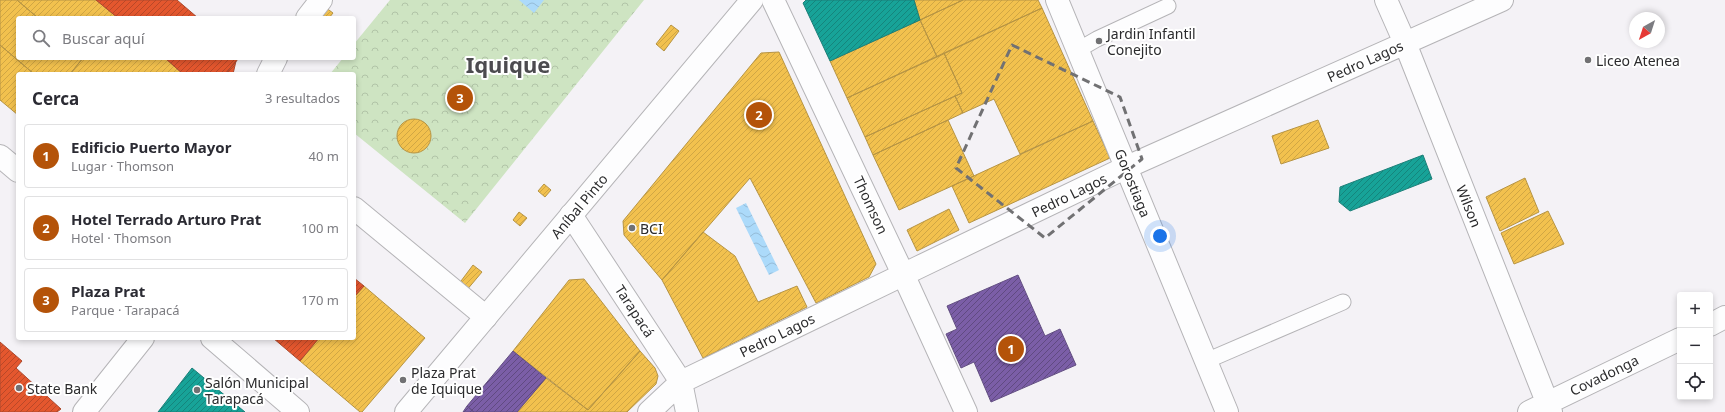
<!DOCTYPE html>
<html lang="es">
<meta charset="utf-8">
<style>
body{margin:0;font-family:"Noto Sans",sans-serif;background:#f7f7f7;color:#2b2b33}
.controls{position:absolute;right:12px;bottom:12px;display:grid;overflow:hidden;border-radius:4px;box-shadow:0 2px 6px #0003}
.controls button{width:36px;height:36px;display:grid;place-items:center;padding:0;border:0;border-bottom:1px solid #e1e1e2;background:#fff;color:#2b2b33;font:20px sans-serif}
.compass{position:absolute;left:1629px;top:12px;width:36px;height:36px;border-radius:50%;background:#fff;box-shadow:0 2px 6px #0003;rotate:219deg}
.you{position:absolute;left:1160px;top:236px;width:14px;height:14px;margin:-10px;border:3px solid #fff;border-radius:50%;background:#1a73e8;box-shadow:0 0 0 6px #1a73e833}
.badge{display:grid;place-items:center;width:26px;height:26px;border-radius:50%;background:#b45309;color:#fff;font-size:13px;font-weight:700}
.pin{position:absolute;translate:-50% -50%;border:2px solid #fff;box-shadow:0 1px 4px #0006}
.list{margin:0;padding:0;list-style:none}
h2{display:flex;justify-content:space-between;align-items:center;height:52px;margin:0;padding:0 16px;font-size:17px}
h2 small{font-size:13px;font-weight:400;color:#7c7c81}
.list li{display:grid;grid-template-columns:26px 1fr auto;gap:12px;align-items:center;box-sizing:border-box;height:64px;margin:0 8px 8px;padding:0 8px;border:1px solid #e1e1e2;border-radius:4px}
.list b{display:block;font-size:15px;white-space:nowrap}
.list p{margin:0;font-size:13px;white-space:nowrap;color:#7c7c81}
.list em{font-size:13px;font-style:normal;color:#7c7c81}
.icon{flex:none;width:22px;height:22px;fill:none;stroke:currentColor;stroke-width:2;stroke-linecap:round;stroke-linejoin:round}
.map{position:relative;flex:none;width:1725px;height:412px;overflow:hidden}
.search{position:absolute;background:#fff;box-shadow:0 2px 6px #0003;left:16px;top:16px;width:340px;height:44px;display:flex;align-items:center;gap:10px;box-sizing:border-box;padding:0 14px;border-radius:4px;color:#7c7c81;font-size:15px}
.panel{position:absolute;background:#fff;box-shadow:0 2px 6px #0003;left:16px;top:72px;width:340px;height:268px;border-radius:4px}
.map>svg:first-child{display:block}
</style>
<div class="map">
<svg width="1725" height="412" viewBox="0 0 1725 412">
<defs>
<pattern id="forest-crowns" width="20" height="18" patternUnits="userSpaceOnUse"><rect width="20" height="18" fill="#cee4c2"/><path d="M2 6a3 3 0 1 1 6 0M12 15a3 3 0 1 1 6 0" fill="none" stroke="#b1c4a7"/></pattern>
<pattern id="water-waves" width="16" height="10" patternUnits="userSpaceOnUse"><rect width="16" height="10" fill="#acdafa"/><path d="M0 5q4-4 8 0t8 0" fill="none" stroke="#94bbd7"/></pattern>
<pattern id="homes-hatch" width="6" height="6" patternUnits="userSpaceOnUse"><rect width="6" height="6" fill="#f2c14e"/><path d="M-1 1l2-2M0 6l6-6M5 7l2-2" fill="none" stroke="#d0a644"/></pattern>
<pattern id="shops-hatch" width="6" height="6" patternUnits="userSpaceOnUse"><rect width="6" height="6" fill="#e4572e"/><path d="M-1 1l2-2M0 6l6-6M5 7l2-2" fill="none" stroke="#b94828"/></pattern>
<pattern id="offices-hatch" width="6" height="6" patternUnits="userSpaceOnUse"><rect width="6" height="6" fill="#7b5ea7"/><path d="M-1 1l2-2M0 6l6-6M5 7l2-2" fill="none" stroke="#604a81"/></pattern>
<pattern id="public-hatch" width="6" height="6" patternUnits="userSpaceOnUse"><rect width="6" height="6" fill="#17a398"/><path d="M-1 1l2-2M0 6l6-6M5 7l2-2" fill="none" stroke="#15857c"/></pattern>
</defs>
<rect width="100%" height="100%" fill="#f4f2f6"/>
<path fill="url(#forest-crowns)" d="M390 0H644L465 223 354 133V74H330L343 58H354V44Z"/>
<path fill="url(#water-waves)" d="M519 0H544L534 13Z
M746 203 779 270 769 275 736 208Z"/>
<path fill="url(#homes-hatch)" stroke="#b69444" d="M0 0H17L38 18H18V58H83L70 74H34L0 45Z
M17 0H96L118 18H38Z
M914 0H963L920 20Z
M963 0H1038L1042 8 937 57 920 20Z
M325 7 333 13 329 18H316Z
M1042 8 1093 121 1020 154 994 99 963 113 955 96 962 93 944 53Z
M920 20 937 57 847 98 830 61Z
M671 25 679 31 664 51 656 44Z
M0 45 34 74H18V115L0 100Z
M779 52 876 264 869 277 816 303 750 178 662 280 624 235 623 221 761 53Z
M944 53 962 93 865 137 847 98Z
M83 58H165L183 74H70Z
M955 96 963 113 873 155 865 137Z
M397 136a17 17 0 1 1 34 0a17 17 0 1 1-34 0Z
M948 120 974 176 899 210 873 155Z
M1318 120 1329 148 1281 164 1272 136Z
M1093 121 1110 158 969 223 952 186Z
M1525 178 1539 212 1500 231 1486 197Z
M544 184 551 190 545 197 538 191Z
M949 209 959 230 917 251 907 230Z
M1548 211 1564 244 1514 264 1501 233Z
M519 212 527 218 520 226 513 220Z
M703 232 735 256 758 302 797 286 807 307 703 358 662 280Z
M473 265 482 272 466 291 458 285Z
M584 279 640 351 588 410 513 351 569 280Z
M364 286 425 338 362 412H360L300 361 319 338H354V297Z
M640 351 655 368 658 376 656 384 627 412H517L546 378 588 410Z"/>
<path fill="url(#shops-hatch)" stroke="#ac4a2e" d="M96 0H177L198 18H118Z
M165 58H239L225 74H183Z
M236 61 233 74H225Z
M354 278 364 286 354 297Z
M273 338H319L300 361Z
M0 342 22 361 16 368 61 409 57 412H0Z"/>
<path fill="url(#offices-hatch)" stroke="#634f82" d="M1018 275 1045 336 1060 329 1076 365 991 402 974 362 961 368 946 334 957 329 947 306Z
M513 351 546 378 517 412H474L467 406Z
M467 406 474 412H463Z"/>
<path fill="url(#public-hatch)" stroke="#1d7f78" d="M806 0H914L920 20 830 61 803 3Z
M1423 155 1432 179 1350 211 1339 202 1340 187Z
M192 368 245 412H158Z"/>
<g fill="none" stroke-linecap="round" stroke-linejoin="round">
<g stroke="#b5b4b7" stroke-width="17">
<path id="service" d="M1078 50 1097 39 1168 6
M1206 361 1343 302"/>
</g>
<g stroke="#b5b4b7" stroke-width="24">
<path id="pedestrian" d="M307 18 321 0
M268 74 276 58
M354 208 486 317
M84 412 143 338"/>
</g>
<g stroke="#b5b4b7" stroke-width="24">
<path id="minor" d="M773 0 903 274 966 412
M1057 0 1227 412
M1386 0 1405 43 1551 412
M571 215 681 382 687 412
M1710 325 1725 317
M649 412 681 382 919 267 1127 167 1502 0
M1529 412 1680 339"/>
</g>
<g stroke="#b5b4b7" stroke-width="24">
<path id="tertiary" d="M0 156 18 171
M212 338 298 412
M406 412 752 0"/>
</g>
<use href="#service" stroke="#fdfdfe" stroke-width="15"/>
<use href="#pedestrian" stroke="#fdfdfe" stroke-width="22"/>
<use href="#minor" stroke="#fdfdfe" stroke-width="22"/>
<use href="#tertiary" stroke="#fdfdfe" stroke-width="22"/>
</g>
<path fill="none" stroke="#717173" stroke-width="3" stroke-dasharray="8 5" stroke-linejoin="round" d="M1012 45 1120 97 1142 159 1045 238 956 168Z"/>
<g fill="#717173" stroke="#fff" stroke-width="1.5">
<circle cx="1099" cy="41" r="4"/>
<circle cx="1588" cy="60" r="4"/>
<circle cx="632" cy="228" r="4"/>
<circle cx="403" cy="380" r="4"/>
<circle cx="19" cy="388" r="4"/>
<circle cx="197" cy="390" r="4"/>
</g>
<g text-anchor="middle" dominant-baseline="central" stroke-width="4" stroke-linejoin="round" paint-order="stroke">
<g font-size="14" fill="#2b2b2d" stroke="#fff" text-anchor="start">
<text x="1107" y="33">Jardin Infantil<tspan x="1107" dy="16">Conejito</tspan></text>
<text x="1596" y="60">Liceo Atenea</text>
<text x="640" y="228">BCI</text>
<text x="411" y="372">Plaza Prat<tspan x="411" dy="16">de Iquique</tspan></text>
<text x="205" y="382">Salón Municipal<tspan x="205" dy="16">Tarapacá</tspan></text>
<text x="27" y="388">State Bank</text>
</g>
<g font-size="14" fill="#2b2b2d" stroke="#fff">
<text transform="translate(1365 61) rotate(-24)">Pedro Lagos</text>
<text transform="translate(1133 183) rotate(68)">Gorostiaga</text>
<text transform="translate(1069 195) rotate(-26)">Pedro Lagos</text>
<text transform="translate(871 205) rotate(65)">Thomson</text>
<text transform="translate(579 206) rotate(-50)">Aníbal Pinto</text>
<text transform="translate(1469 206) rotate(68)">Wilson</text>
<text transform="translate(635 311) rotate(57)">Tarapacá</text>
<text transform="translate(777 335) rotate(-26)">Pedro Lagos</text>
<text transform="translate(1604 375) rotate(-26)">Covadonga</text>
</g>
<g font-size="22" font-weight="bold" fill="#4c4b4f" stroke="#fff">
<text x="508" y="64">Iquique</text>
</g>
</g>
</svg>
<div class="controls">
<button>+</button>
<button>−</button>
<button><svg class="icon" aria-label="locate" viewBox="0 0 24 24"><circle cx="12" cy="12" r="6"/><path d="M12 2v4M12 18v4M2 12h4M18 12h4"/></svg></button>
</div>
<svg class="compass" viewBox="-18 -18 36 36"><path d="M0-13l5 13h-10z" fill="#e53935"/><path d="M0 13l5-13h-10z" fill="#7c7c81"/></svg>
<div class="you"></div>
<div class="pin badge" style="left:1011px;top:349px">1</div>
<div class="pin badge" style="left:759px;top:115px">2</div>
<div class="pin badge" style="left:460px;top:98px">3</div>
<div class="search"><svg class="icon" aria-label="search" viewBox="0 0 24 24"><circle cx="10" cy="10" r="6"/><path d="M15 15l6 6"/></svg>Buscar aquí</div>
<section class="panel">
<h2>Cerca<small>3 resultados</small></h2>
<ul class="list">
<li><span class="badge">1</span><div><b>Edificio Puerto Mayor</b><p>Lugar · Thomson</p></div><em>40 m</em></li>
<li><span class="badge">2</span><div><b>Hotel Terrado Arturo Prat</b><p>Hotel · Thomson</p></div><em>100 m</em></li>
<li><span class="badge">3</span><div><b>Plaza Prat</b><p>Parque · Tarapacá</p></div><em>170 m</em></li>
</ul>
</section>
</div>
